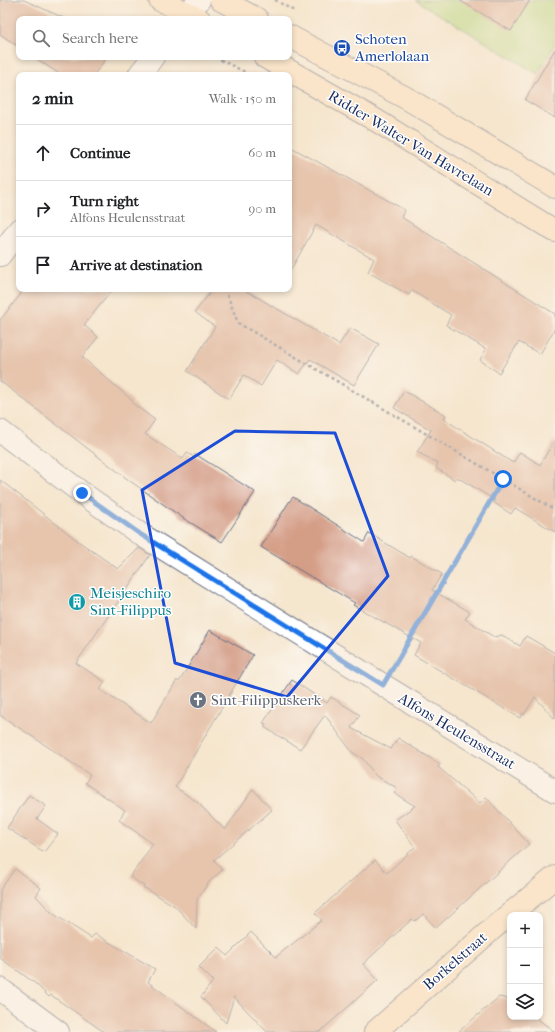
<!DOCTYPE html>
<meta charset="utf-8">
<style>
body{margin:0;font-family:"IM FELL French Canon",serif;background:#f2f2f2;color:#202124}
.controls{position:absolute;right:12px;bottom:12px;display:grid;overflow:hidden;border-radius:8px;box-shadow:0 2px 6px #0003}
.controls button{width:36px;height:36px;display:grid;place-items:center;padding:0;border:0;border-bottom:1px solid #e0e0e0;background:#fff;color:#202124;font:20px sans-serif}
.stop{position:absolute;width:12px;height:12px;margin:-9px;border:3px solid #1a73e8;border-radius:50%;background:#fff}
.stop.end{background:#1a73e8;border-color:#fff;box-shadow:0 1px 4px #0008}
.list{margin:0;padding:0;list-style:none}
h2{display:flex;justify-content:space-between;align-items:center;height:52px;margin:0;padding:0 16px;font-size:17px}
h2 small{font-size:13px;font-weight:400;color:#757577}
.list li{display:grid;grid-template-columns:26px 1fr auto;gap:12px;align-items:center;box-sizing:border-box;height:56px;padding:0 16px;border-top:1px solid #e0e0e0}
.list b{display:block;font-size:15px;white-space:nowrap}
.list p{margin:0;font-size:13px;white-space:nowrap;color:#757577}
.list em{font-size:13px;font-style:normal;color:#757577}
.icon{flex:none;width:22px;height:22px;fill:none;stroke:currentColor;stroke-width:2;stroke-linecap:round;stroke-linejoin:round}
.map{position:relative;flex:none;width:555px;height:1032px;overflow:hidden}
.search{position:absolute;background:#fff;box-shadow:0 2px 6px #0003;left:16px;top:16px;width:276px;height:44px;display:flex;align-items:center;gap:10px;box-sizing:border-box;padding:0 14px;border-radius:8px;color:#757577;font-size:15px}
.panel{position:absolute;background:#fff;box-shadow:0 2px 6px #0003;left:16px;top:72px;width:276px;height:220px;border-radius:8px}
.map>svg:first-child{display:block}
</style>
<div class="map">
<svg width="555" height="1032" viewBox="0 0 555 1032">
<rect width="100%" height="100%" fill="#fff"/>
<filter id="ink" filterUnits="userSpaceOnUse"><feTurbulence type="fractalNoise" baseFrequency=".025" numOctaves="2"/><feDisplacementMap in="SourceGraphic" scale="8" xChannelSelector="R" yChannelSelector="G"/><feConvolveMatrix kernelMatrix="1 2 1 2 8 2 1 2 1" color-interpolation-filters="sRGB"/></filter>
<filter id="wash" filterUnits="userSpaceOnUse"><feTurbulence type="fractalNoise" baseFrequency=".012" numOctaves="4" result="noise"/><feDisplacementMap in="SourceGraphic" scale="16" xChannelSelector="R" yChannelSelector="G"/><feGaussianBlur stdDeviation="0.9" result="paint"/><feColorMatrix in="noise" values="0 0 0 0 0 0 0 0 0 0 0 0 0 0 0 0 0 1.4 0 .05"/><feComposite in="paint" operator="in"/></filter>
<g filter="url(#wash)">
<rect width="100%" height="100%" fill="#f5e6ce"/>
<path fill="#b4d982" stroke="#688470" d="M415 0H555V44L538 74Z"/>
<g id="blocks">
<path fill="#d49d86" d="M0 0H24L66 19H19V47L0 34Z
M459 0H530L511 31Z
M555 49V118L525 100Z
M34 57H107L94 75H61Z
M289 146 405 210 401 217 555 314V328L540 354 519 342 499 373 480 360 486 349 446 325 451 315 411 290 409 295 368 272 374 259 316 225 289 273Z
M25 289H113L84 325 98 337 82 357 133 401 132 403 155 420 145 434 183 459 187 453 194 457 195 454 255 492 222 542 183 518 130 481 0 381V320Z
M213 289H243L339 345 350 328 379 344 354 385 310 359 299 374 277 360 261 386 244 375 229 399 187 371 215 327 195 312Z
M404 391 446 415 444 419 513 463 520 452 540 465 555 439V532L515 508 511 514 493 502 495 500 457 477 455 480 436 468 438 463 417 452 431 430 394 408Z
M0 480 78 541 118 569 139 548 150 555 76 663 105 682 100 690 151 723 177 680 179 682 210 630 253 655 175 787 197 802 225 830 253 789 272 810 214 860 222 870 209 882 197 899 196 929 175 906 143 887 144 886 130 877 153 844 119 820 125 810 85 783 90 775 0 715Z
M293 497 364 542 369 533 410 558 411 556 442 574 432 590 470 612 465 619 494 637 502 635 520 646 526 636 555 653V719L535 697 524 715 523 713 520 718 414 655 421 643 353 605 355 603 261 547 289 502Z
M292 680 327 703 331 697 360 715 351 728 391 749 398 738 440 764 438 767 480 803 486 797 529 844 436 928 423 914 415 921 412 919 363 964 378 980 320 1032H267L234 997 226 1023 201 997 213 981 199 967 219 947 227 956 251 932 276 957 322 920 315 913 375 860 387 873 415 847 395 820 415 806 394 793 397 788 376 776 363 759 352 752 325 715 300 749 264 727 266 724 263 723Z
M29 795 46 806 37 819 58 834 44 852 7 828Z
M15 869 41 888 36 896 52 913 91 938 95 934 155 969 148 982 216 1032H104L51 995 49 997 36 984 0 958V890Z
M499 997 510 999V1017H535L555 1032H458Z"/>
</g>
</g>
<g filter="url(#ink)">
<use href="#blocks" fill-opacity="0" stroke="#676f85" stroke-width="1"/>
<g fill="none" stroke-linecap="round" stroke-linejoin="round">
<g stroke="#676f85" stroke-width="24">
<path id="street" d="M184 19 199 0
M139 75 153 57
M0 255 19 230
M0 431 82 493 140 534 383 685 555 791
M0 989 58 1032"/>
</g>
<g stroke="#676f85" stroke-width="24">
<path id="secondary" d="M160 0 199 19
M221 0 257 19
M289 36 408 99 555 187
M265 57 377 121 555 231
M375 1032 499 923 555 877"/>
</g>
<path stroke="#676f85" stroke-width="2.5" stroke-dasharray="3 3" stroke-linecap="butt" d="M275 0 294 11
M215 57 245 72
M225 289 238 323 503 479 396 663
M503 479 555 510"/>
<use href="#street" stroke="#fff" stroke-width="22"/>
<use href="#secondary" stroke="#fee4c5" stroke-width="22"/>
</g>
</g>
<g fill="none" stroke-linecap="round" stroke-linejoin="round" filter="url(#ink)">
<path stroke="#1a73e8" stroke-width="5" d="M82 493 140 534 383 685 503 479"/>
</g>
<path d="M0 0H555V1032H0ZM235 431 335 433 388 576 287 697 175 663 142 490Z" fill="#f5e6ce" fill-opacity=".55" fill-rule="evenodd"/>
<path fill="none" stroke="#1d4ed8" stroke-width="3" stroke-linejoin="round" d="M235 431 335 433 388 576 287 697 175 663 142 490Z"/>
<defs>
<g id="bus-disc" transform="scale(0.9)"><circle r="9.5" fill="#1a4fb4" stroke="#fff"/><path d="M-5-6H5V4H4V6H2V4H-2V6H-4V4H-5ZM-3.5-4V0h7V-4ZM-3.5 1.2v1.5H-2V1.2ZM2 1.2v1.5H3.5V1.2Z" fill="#fff"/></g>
<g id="building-disc" transform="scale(0.9)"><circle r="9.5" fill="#0f9aa8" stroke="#fff"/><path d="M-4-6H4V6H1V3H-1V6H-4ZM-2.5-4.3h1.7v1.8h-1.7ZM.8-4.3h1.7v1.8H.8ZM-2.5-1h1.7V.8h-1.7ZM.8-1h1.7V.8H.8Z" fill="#fff"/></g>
<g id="church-disc" transform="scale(0.9)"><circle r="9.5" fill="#6b7280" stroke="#fff"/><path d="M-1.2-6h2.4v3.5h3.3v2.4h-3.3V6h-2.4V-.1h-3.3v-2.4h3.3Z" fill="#fff"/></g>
</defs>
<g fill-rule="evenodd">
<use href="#bus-disc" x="342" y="48"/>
<use href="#building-disc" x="77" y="602"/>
<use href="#church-disc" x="198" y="700"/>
</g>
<g text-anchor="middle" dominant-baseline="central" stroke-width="3" stroke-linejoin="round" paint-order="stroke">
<g font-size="15" fill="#164399" stroke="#fff" text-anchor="start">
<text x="355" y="39">Schoten<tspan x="355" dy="17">Amerlolaan</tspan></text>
</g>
<g font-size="15" fill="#1b2f5e" stroke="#fff">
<text transform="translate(411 143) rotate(31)">Ridder Walter Van Havrelaan</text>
<text transform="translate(457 731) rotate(31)">Alfons Heulensstraat</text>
<text transform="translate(455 961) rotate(-41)">Borkelstraat</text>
</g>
<g font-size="15" fill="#0d838f" stroke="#fff" text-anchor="start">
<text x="90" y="593">Meisjeschiro<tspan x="90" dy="17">Sint-Filippus</tspan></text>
</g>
<g font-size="15" fill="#5b616d" stroke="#fff" text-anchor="start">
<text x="211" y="700">Sint-Filippuskerk</text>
</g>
</g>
</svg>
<div class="controls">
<button>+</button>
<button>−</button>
<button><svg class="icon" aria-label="layers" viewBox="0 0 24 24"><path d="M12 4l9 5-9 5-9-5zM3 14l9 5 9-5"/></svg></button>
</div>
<div class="stop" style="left:503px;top:479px"></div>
<div class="stop end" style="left:82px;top:493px"></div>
<div class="search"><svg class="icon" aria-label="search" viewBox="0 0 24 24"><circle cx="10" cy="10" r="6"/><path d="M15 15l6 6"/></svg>Search here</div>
<section class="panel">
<h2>2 min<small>Walk · 150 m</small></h2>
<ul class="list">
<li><svg class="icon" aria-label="ahead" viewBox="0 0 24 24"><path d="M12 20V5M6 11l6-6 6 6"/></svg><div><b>Continue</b></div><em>60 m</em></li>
<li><svg class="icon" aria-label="right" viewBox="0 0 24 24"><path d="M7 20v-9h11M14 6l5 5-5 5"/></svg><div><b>Turn right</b><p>Alfons Heulensstraat</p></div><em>90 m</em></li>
<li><svg class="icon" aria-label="arrive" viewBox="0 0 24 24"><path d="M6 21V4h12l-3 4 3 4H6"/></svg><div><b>Arrive at destination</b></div></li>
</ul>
</section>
</div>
